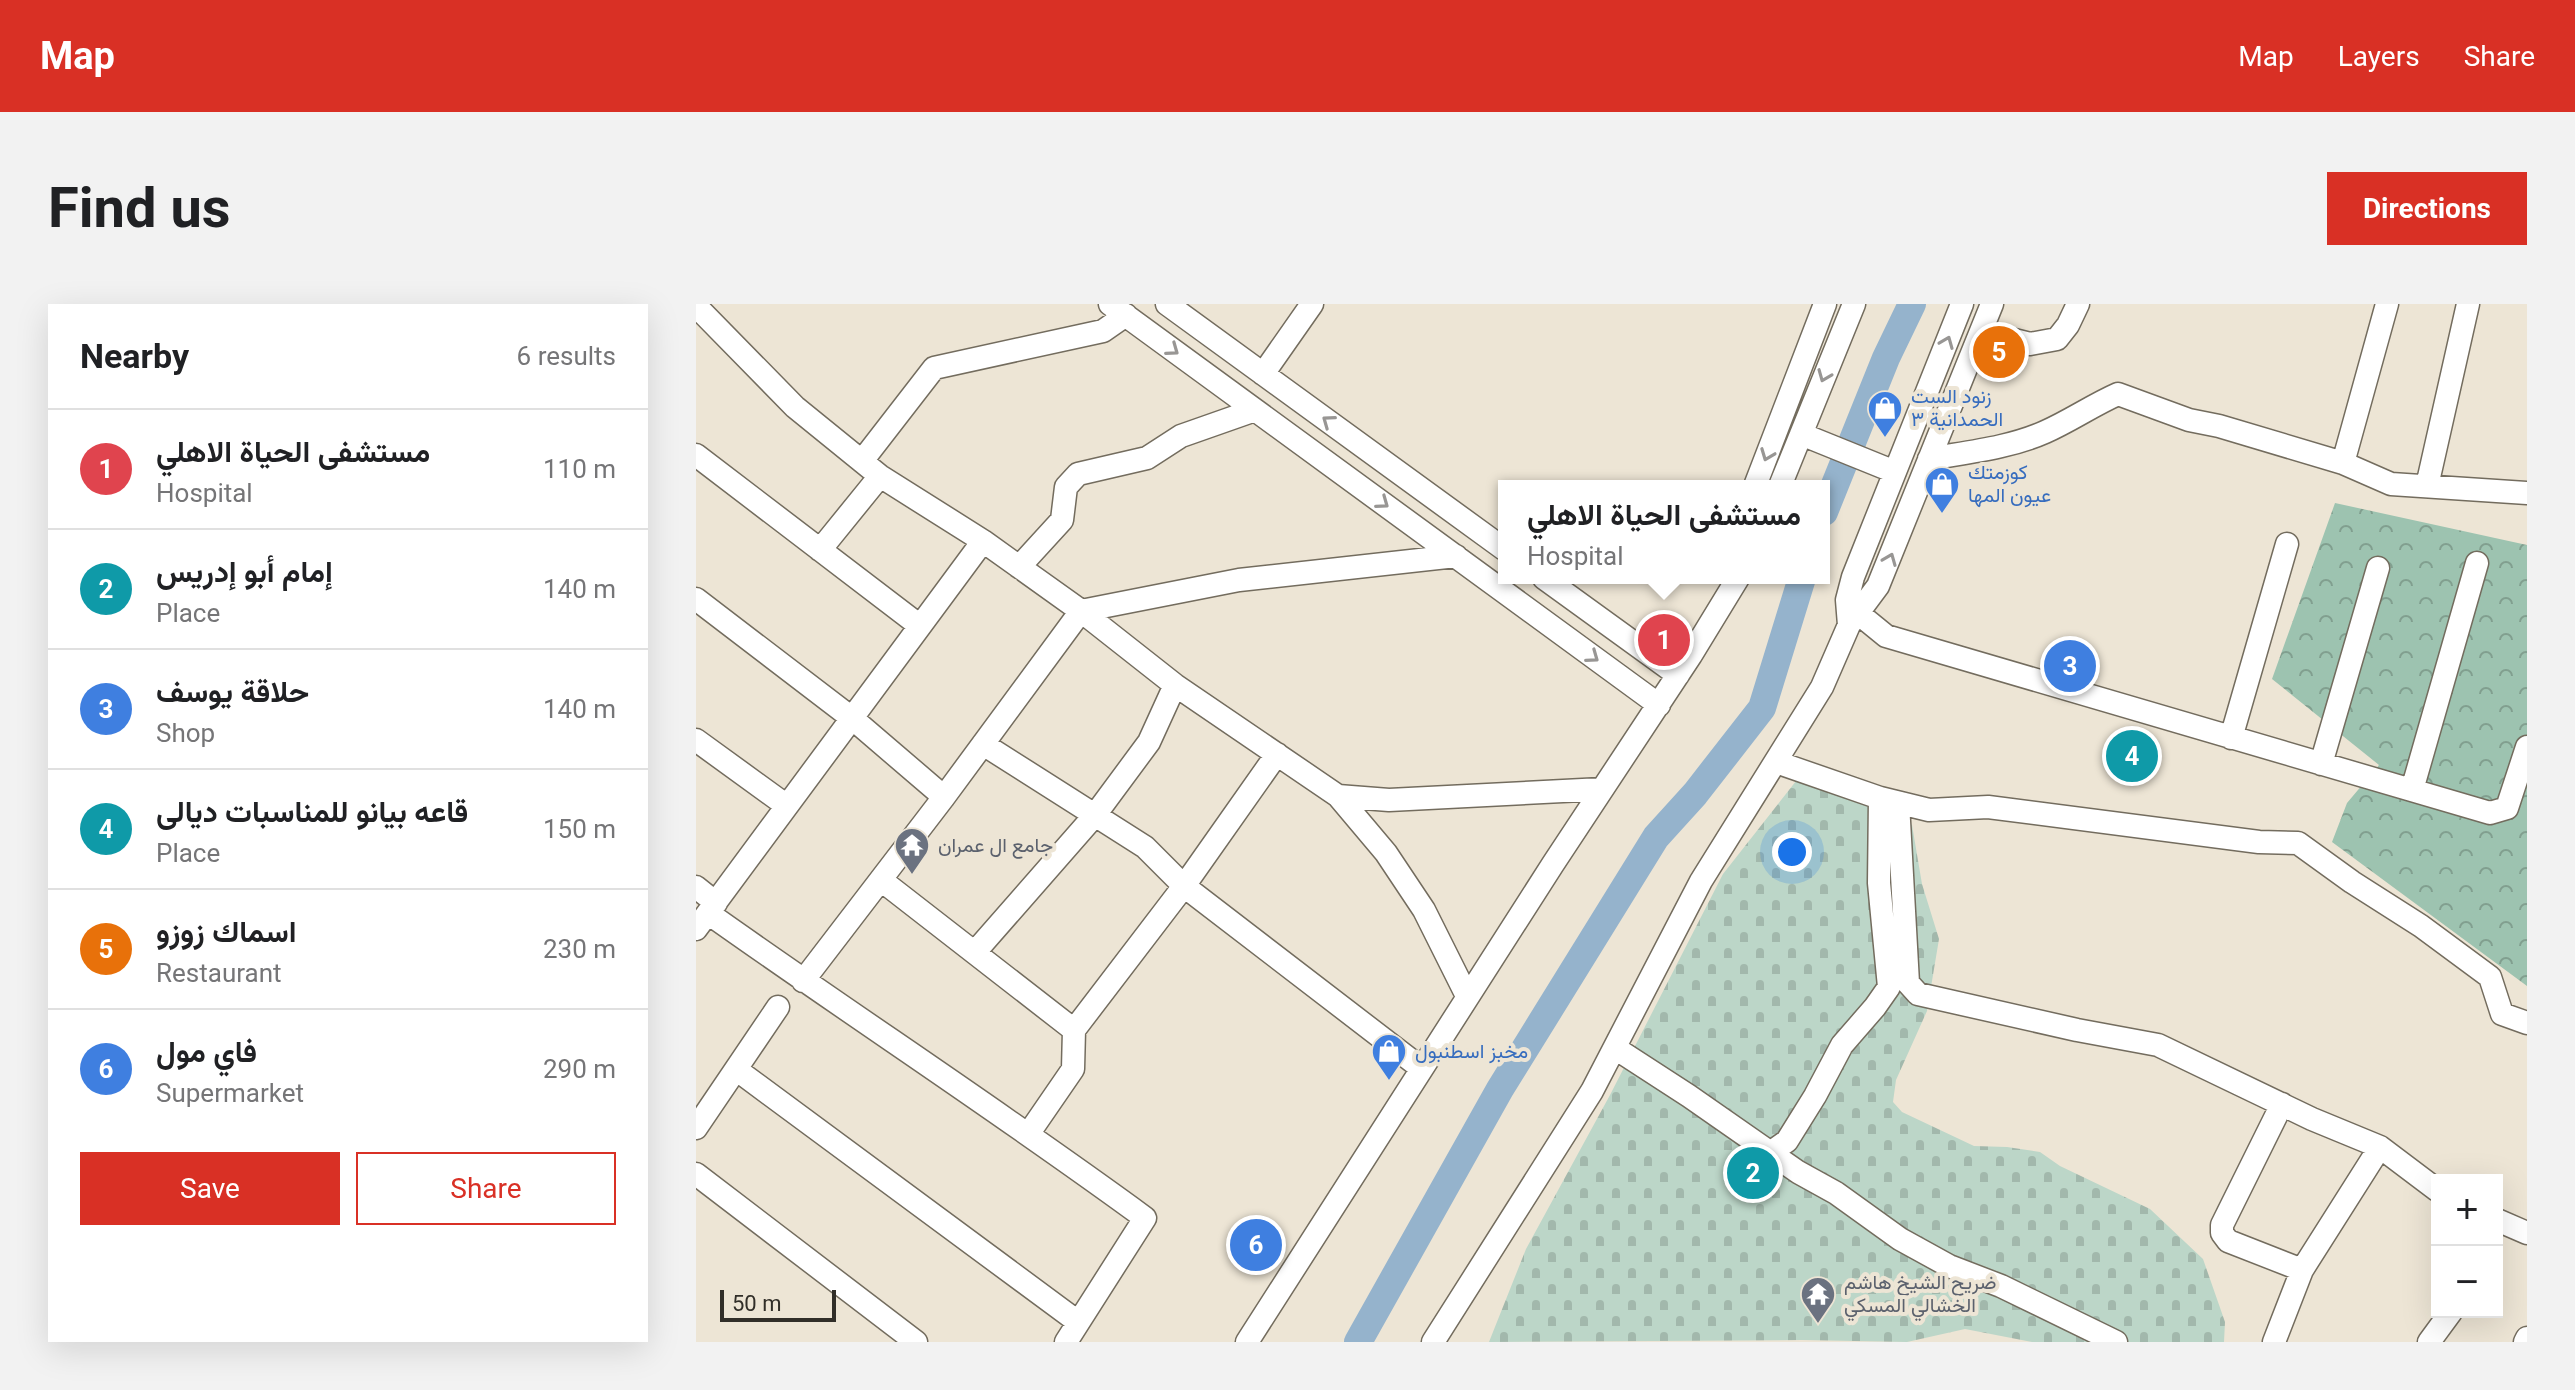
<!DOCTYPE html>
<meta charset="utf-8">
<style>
body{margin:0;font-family:Roboto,Vazirmatn,sans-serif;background:#f2f2f2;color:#202124}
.controls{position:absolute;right:24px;bottom:24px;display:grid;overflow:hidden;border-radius:0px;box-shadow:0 8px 32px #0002}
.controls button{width:72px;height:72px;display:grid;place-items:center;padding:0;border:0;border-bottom:2px solid #e0e0e0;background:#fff;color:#202124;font:40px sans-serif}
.scale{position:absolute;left:24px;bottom:20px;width:116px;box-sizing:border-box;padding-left:8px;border:4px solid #312e28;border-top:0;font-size:22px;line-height:28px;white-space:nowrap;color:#312e28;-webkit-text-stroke:6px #ede5d5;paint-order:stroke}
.you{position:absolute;left:1096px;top:548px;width:28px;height:28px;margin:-20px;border:6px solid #fff;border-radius:50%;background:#1a73e8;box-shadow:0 0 0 12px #1a73e833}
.badge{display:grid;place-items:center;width:52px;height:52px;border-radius:50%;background:#d93025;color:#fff;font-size:26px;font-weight:700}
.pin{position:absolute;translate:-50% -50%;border:4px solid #fff;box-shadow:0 2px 8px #0006}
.popup{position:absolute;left:802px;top:176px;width:332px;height:104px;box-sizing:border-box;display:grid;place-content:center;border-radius:0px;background:#fff;filter:drop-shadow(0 2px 6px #0005);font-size:26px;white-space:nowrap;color:#757577}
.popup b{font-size:30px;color:#202124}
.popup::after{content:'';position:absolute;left:50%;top:100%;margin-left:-16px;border:16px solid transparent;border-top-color:#fff}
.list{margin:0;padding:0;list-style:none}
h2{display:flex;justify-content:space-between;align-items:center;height:104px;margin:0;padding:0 32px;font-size:34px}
h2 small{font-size:26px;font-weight:400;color:#757577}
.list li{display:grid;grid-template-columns:52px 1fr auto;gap:24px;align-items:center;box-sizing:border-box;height:120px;padding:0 32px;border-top:2px solid #e0e0e0}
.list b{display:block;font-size:30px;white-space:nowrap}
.list p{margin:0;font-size:26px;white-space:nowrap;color:#757577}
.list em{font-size:26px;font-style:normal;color:#757577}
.actions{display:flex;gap:16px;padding:24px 32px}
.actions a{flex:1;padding:18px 0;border:2px solid #d93025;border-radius:0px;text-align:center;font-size:28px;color:#d93025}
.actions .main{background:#d93025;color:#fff}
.map{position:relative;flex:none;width:1831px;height:1038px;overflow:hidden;border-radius:0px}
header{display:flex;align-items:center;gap:48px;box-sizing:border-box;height:112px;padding:0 40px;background:#d93025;color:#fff}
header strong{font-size:38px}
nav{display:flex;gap:44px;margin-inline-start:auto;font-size:28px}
.intro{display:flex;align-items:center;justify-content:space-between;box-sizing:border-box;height:192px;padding:0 48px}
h1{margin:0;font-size:56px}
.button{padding:20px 36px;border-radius:0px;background:#d93025;color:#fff;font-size:28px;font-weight:700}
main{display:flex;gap:48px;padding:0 48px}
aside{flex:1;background:#fff;border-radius:0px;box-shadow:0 8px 32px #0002}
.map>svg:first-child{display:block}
</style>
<header>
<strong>Map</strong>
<nav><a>Map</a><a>Layers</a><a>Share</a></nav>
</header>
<div class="intro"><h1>Find us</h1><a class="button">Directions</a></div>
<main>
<aside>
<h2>Nearby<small>6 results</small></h2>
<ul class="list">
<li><span class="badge" style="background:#e0444e">1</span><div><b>مستشفى الحياة الاهلي</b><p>Hospital</p></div><em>110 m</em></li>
<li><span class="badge" style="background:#0f9aa8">2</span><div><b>إمام أبو إدريس</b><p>Place</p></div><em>140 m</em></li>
<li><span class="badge" style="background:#3f7fe0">3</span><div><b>حلاقة يوسف</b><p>Shop</p></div><em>140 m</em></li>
<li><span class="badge" style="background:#0f9aa8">4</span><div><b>قاعه بيانو للمناسبات ديالى</b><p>Place</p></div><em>150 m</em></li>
<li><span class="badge" style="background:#e8710a">5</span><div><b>اسماك زوزو</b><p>Restaurant</p></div><em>230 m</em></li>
<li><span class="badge" style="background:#3f7fe0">6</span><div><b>فاي مول</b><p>Supermarket</p></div><em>290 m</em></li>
</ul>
<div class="actions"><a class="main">Save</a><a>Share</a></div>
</aside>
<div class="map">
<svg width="1831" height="1038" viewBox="0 0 1831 1038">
<defs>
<pattern id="forest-crowns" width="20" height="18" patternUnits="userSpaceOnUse" patternTransform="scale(2)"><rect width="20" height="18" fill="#9dc3b0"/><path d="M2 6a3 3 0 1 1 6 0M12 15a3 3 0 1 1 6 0" fill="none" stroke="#819f8f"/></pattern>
<pattern id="cemetery-stones" width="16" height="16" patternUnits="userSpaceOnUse" patternTransform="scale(2)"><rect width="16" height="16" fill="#bcd6c8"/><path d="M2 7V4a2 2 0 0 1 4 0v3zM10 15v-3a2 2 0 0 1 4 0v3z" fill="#a2b8ac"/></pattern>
</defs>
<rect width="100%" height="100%" fill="#ede5d5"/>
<path fill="url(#forest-crowns)" d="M1639 199 1831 241V682L1636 538 1651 499 1683 461 1576 375Z"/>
<path fill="url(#cemetery-stones)" d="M1104 472 1175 500 1216 521 1226 580 1243 635 1231 707 1200 776 1197 798 1206 808 1278 842 1311 843 1344 848 1364 862 1454 905 1507 955 1529 1018 1528 1038H1336L1269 1025 1211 1038 1106 1036 793 1038 830 945 914 791 1027 570Z"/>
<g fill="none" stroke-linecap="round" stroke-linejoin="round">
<path stroke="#95b3cc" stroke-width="28" d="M1128 208 1190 54 1216 0
M662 1038 804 785 960 533 999 490 1066 404 1106 274"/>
<g stroke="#736c5e" stroke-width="25">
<path id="minor" d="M414 0 963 401
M471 0 808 245
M0 2 99 103 184 172 287 237 385 307 479 381 642 492 690 549 728 606 771 692
M1286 28 1334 40 1361 35 1372 21 1382 0
M567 70 616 0
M1105 130 1199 168
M0 151 224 322
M1233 155C1272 148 1313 144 1349 128 1374 117 1397 101 1422 90L1493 116 1523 122 1647 159 1695 180 1831 189
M166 157 238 64 407 27 430 11
M1647 159 1691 0
M1059 182 1129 0
M1084 182 1158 0
M1731 182 1772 0
M124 246 184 172
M323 263 366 216 370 183 382 170 451 154 485 132 559 106
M848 274 982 371
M0 295 157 415 248 493
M1163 310 1190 332 1794 509 1811 504 1831 443
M1153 321 1151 296 1157 273 1266 0
M1535 434 1591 240
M0 436 91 502
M287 440 449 543 488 582 725 764
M1080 458 1184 494 1233 506 1292 503 1563 538 1602 539 1656 578 1725 622 1794 673 1806 710 1831 719
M1625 460 1682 264
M1716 486 1781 259
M642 492 693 496 906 485
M1202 499 1212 679 1222 690 1381 726 1462 741 1616 815 1684 843 1741 886
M185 576 378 726 377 765 333 829
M0 583 20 599
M12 609C157 712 306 809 449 914L370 1038
M0 625 287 237
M279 648 399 511 453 438 479 381
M107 677 248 493 385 307 543 276 760 252
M378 726 488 582 581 450
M919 744 993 792 1102 868 1140 889 1204 935 1253 962 1305 982 1420 1038
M41 766 382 1018
M1586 800 1526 921V929L1532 937 1606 966
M0 824 82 703
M1074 849 1091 837 1119 792 1146 741 1179 703 1193 683 1183 579 1184 494
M0 870 220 1038
M1801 916 1831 929
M551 1038 857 560 995 351 1042 274
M737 1038 896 787 1005 577 1126 383 1153 321 1182 282 1296 0
M1578 1038 1606 966 1684 843
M1733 1038 1755 1008
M1829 1038 1831 1034"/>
</g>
<use href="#minor" stroke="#fff" stroke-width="22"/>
</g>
<defs><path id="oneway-chevron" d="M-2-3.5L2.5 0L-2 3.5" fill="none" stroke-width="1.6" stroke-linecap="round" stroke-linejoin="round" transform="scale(2)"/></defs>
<g stroke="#989694">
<use href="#oneway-chevron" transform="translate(1251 38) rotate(-68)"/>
<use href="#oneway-chevron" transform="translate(477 46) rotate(36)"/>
<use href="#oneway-chevron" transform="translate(1128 72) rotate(112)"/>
<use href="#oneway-chevron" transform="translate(632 117) rotate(-144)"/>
<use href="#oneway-chevron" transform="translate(1071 151) rotate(111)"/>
<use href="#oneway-chevron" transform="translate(687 199) rotate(36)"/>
<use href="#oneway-chevron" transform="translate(1194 255) rotate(-68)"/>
<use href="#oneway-chevron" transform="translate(897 353) rotate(36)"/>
</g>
<defs>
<g id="shop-pin" transform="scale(1.8)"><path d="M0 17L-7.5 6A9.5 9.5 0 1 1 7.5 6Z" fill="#3f7fe0" stroke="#ede5d5"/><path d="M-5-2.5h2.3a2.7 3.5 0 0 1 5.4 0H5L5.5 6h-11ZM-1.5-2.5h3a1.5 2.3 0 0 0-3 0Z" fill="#fff"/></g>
<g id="temple-pin" transform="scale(1.8)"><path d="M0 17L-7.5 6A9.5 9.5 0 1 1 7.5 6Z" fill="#6b7280" stroke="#ede5d5"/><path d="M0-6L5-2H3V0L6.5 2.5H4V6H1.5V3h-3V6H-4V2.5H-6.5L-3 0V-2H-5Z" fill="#fff"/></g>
</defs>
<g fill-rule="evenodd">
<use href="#shop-pin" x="1189" y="104"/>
<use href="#shop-pin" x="1246" y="180"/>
<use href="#temple-pin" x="216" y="541"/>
<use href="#shop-pin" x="693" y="747"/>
<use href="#temple-pin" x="1122" y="990"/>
</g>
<g text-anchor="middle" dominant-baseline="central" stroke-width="8" stroke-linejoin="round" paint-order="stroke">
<g font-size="20" fill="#366cbe" stroke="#ede5d5" text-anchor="start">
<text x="1215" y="92">زنود الست<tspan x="1215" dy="23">الحمدانية ٣</tspan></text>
<text x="1272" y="168">كوزمتك<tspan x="1272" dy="23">عيون المها</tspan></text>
<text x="719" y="747">مخبز اسطنبول</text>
</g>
<g font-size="20" fill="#5b616d" stroke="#ede5d5" text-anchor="start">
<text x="242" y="541">جامع ال عمران</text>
<text x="1148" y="978">ضريح الشيخ هاشم<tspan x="1148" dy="23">الخشالي المسكي</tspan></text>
</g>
</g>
</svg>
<div class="controls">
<button>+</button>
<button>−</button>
</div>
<div class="scale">50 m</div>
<div class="you"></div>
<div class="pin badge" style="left:968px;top:336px;background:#e0444e">1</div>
<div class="popup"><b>مستشفى الحياة الاهلي</b>Hospital</div>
<div class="pin badge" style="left:1057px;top:869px;background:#0f9aa8">2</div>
<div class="pin badge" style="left:1374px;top:362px;background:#3f7fe0">3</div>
<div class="pin badge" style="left:1436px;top:452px;background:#0f9aa8">4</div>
<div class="pin badge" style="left:1303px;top:48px;background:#e8710a">5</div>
<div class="pin badge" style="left:560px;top:941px;background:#3f7fe0">6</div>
</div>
</main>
